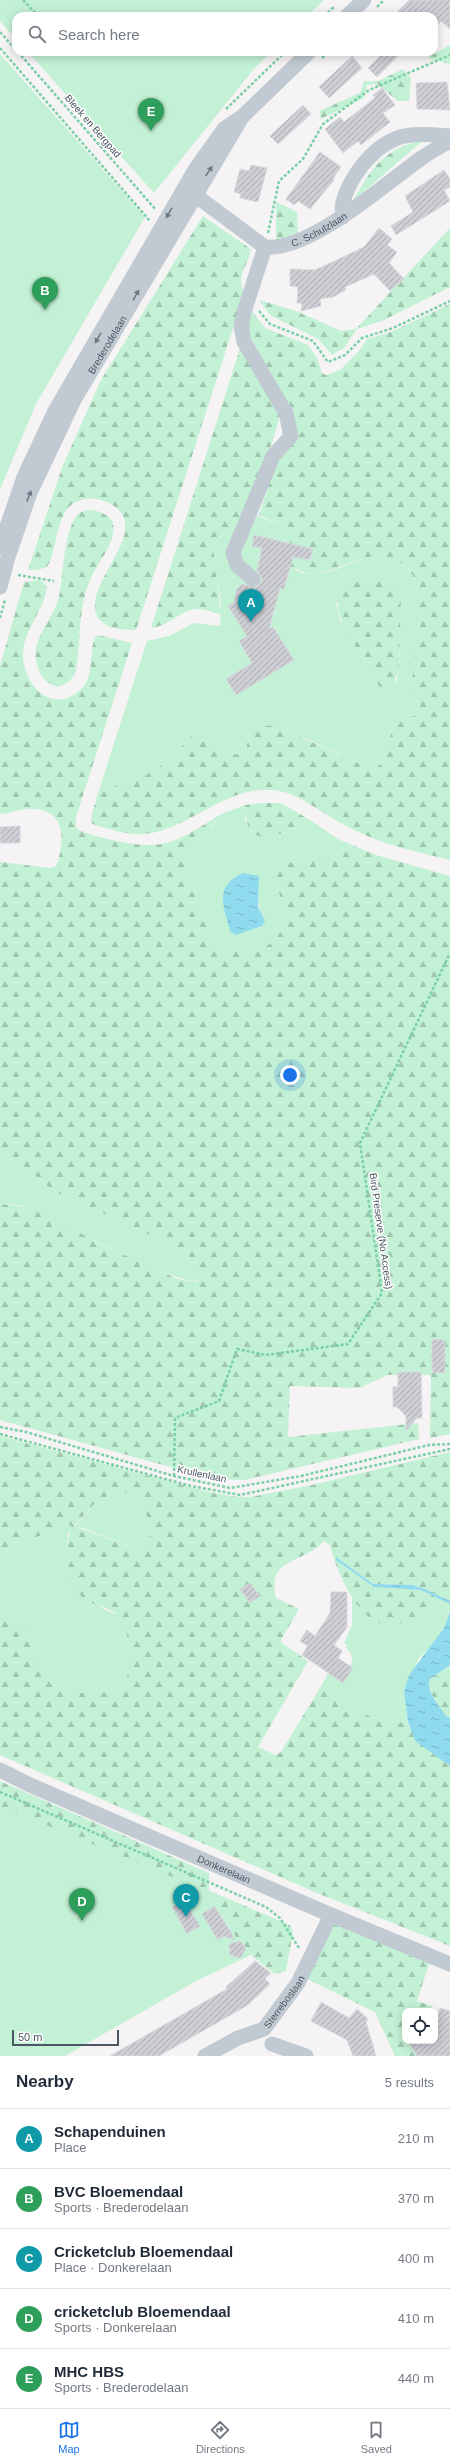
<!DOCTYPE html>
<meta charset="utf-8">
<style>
body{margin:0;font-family:Helvetica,sans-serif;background:#f2f2f3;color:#1f2937}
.controls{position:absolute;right:12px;bottom:12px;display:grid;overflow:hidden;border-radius:8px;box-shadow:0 2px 10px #0003}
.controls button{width:36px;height:36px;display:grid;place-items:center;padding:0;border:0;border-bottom:1px solid #e0e1e3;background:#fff;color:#1f2937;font:20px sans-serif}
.scale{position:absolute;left:12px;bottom:10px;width:107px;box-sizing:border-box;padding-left:4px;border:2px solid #4a5661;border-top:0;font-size:11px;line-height:14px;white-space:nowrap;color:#4a5661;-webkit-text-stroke:3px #fff;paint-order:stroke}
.you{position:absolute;left:290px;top:1075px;width:14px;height:14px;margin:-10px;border:3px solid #fff;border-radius:50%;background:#1a73e8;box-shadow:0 0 0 6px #1a73e833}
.badge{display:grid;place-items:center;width:26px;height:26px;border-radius:50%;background:#1a73e8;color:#fff;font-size:13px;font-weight:700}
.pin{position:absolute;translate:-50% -33px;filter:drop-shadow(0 1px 2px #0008)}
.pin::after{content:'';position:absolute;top:21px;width:14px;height:12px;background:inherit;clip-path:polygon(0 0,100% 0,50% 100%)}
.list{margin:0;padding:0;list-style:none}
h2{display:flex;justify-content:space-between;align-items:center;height:52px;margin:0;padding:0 16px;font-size:17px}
h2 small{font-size:13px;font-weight:400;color:#747a83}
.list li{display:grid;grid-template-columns:26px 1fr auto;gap:12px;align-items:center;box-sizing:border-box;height:60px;padding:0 16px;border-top:1px solid #e0e1e3}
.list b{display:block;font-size:15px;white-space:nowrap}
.list p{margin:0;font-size:13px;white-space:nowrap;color:#747a83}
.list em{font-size:13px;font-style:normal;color:#747a83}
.icon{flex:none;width:22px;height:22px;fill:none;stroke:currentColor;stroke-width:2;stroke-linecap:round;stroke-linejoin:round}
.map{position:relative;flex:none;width:450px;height:2056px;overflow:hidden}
.search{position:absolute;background:#fff;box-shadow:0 2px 10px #0003;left:12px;right:12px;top:12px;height:44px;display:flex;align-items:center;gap:10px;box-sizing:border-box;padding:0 14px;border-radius:12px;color:#747a83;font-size:15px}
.sheet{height:352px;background:#fff}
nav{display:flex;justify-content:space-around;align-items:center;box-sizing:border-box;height:56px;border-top:1px solid #e0e1e3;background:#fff;font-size:11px;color:#747a83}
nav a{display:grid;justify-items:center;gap:2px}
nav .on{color:#1a73e8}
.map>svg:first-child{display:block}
</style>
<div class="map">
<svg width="450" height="2056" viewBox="0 0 450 2056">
<defs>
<pattern id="forest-firs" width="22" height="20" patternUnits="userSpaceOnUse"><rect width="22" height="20" fill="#c3f1d5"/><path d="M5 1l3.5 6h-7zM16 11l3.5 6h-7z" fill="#a0c6b0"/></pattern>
<pattern id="water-ripples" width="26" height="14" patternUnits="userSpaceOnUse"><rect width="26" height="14" fill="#90daee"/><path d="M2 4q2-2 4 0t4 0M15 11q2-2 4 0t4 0" fill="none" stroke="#78b4c4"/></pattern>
<pattern id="building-hatch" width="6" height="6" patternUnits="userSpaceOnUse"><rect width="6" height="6" fill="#cdcfd5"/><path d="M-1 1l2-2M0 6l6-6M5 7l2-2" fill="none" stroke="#a8abb0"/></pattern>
</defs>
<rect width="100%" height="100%" fill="#f5f3f3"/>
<path fill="#c3f1d5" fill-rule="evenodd" d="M0 0H324L307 16H16V39L0 21Z
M28 52H271L253 70 154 193Z
M0 54 145 217 36 404 0 489Z
M250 513 286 527V542H276C280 549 284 560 290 565 322 596 366 538 400 562 436 587 410 659 415 696 416 701 420 707 422 712L392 731 388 755 377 767 365 766 305 738 251 728 245 753C231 759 220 745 207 741 202 739 197 738 191 736 167 768 139 783 99 790L147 641 169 636 194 623 220 626 221 602 215 570 213 547 218 538ZM398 585 401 596 399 669 396 682 364 660 340 620 336 603Z
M245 805V820L252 833 279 835 310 820 338 839 352 845 343 851 325 857 288 863 279 872 275 884 288 914C276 955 250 955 214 948L182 857 213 826 219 815ZM258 895 260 914 230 931 228 923Z
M0 1155C23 1161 36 1178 54 1191L181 1249C190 1256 204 1266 200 1279 187 1293 50 1216 27 1207 19 1204 9 1205 0 1204Z
M117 1492 131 1494 140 1503 151 1524 150 1536 141 1551 80 1527 68 1533C68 1538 66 1546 68 1551 71 1561 93 1599 100 1606 104 1611 113 1612 119 1616 130 1626 133 1657 130 1672 125 1694 88 1699 70 1692 59 1689 47 1681 40 1672 33 1664 33 1650 32 1640L15 1626 7 1623 0 1612V1553L67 1524 74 1527 97 1501Z
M352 1597 368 1617 408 1620 443 1600 450 1604V1612L444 1627 432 1646 419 1658 404 1692 408 1723C367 1720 354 1711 320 1688L331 1668H350L352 1661 351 1653 346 1648 347 1645 344 1643 352 1625Z
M0 1806 217 1894 216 1905 237 1938 239 1937 251 1955 196 1981 65 2056H0Z"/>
<path fill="url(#forest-firs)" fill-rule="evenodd" d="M450 45V64L427 58Z
M403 69 411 79 409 101H398L377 84 367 85 364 98 321 119 319 111 360 93 364 81H378Z
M426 140 420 143 353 201C372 167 385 147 426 140Z
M276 202 297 212 298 236 276 240Z
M203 216 251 249C248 268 236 272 244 294L136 630C122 630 102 629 96 614 85 580 154 530 111 504 102 499 91 497 81 500 54 507 59 548 47 567L37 570H28L63 465 101 380Z
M450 228V287L384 320 357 329 344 348 332 355 318 339 270 315 259 300 296 311 341 331 356 329Z
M450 304V860C427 854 402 849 380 841 362 834 342 825 326 814 305 802 289 788 262 790 217 793 189 829 145 834 130 836 112 829 97 826L91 823 92 814 99 790C139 783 167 768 191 736 197 738 202 739 207 741 220 745 231 759 245 753L251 728C261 722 272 726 283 729L365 766 377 767C396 752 385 736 396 725 402 720 415 716 422 712 418 704 414 696 413 687 409 650 441 569 387 557 367 552 336 571 316 574 305 576 296 566 285 566L275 542H286V527L259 515 285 435 282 393 246 330 252 311 265 328 308 345 317 358 322 373 326 375 340 370 359 351 367 339 391 332Z
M242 342 279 412V420L250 513 218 538 213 547 221 614C213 612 205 609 197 609 181 610 169 626 151 628Z
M93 510C100 512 111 515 113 523 117 543 97 563 90 580 78 608 81 642 76 671 72 680 66 685 57 687 47 683 41 678 38 668 28 640 53 621 59 597 63 579 64 521 81 512 85 510 89 510 93 510Z
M375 578 387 579 398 585 401 596 399 669 392 687H380C372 678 369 668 363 658 341 624 315 587 375 578Z
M41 580 47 587C44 610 25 628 23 652 22 686 54 718 83 687 94 674 89 652 95 637L98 635 132 643 76 817V828C87 835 100 837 113 840 162 852 178 842 219 815L205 837 182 857 214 948C250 955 276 955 288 914L275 884 279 872 288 863 325 857 343 851 352 845 376 855 450 876V1434L430 1438 431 1375H388L359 1388 290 1386 288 1437 418 1423 419 1439 244 1480 214 1479 0 1420V1204L27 1207 62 1223 102 1245 178 1279 197 1282 201 1275 197 1264 181 1249 54 1191C36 1178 23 1161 0 1155V862L51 868 56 866C67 839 64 806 28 809 18 809 10 814 0 814V666L24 582Z
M260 803H281L310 820C282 834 245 856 245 805Z
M0 1436 209 1492 237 1497H250L312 1485 450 1452V1601L425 1589 412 1585 373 1584 337 1558 336 1560 374 1587 421 1590 443 1600C427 1608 408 1624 390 1625 359 1626 336 1570 330 1545L324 1541C303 1565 266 1556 276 1598L299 1609 281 1640 282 1643 308 1661 258 1747 275 1755 281 1752 320 1688C354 1711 367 1720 408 1723 414 1744 434 1753 450 1766V1946L317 1893 0 1755V1612L7 1623 30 1628 34 1631C29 1656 39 1680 64 1690 73 1694 81 1693 91 1693 127 1694 134 1674 128 1642 127 1636 127 1629 124 1624 111 1595 71 1619 68 1558 67 1546 67 1536 73 1527L67 1524 0 1553ZM117 1492 131 1494 140 1503 151 1524 150 1536 141 1551 74 1526 97 1501Z
M450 1665V1718L446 1716C440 1706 425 1692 430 1679Z
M0 1781 209 1873V1892L0 1806Z
M217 1894 290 1925 293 1932 286 1971 275 1974 251 1955 239 1937 237 1938 216 1905Z
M332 1925 341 1926 430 1961 417 2001 432 2006 431 2011H405V2041H435V2016H436L435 2019 447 2022 436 2056H395L375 2012 307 1979Z"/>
<path fill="url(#water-ripples)" d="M243 873 259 876 258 907 265 921 262 926 236 935 230 931C224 906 213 887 243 873Z
M336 1557 373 1584 412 1585 425 1589 450 1601V1604L421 1590 374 1587 336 1560Z
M450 1612V1665L430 1679C425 1692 440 1706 446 1716L450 1718V1766L415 1741 408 1722 404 1692 409 1675 444 1628Z"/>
<path fill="url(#building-hatch)" stroke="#d7d9de" d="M409 0H450V29L441 21 434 29V16H393Z
M384 52H402L377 77 368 68Z
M352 56 362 68 329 98 319 87Z
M447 82 450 110 417 109 416 83Z
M382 88 395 105 383 113 390 122 361 145 358 141 343 153 325 129 340 117 344 122 375 98 373 95Z
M303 105 311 114 278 144 270 136Z
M320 152 341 167 333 178 334 180 310 209 298 201 294 205 286 199Z
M251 165 267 168 258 202 240 198 241 194 234 192 240 169 249 171Z
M444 170 450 179V187L444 190 450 201 396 235 391 226 413 212 405 196Z
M379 228 392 239 387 245 397 252 389 263 404 279 390 291 374 274 345 287 346 290 333 297 320 299 321 306 301 311 302 303H297L298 287 290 286V269L315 270 339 259 364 247Z
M254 535 313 549 310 560 293 557 284 589 280 588 269 629 273 627 294 660 236 695 226 679 252 663 239 641 247 636 228 606 234 602 237 588 243 584 256 588 262 581 261 576 257 571 262 548 252 546Z
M20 826V843H0V827Z
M432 1339 444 1340V1344H445V1373L432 1372Z
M398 1372H421L422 1418H417L406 1431V1416L397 1407H393V1387H398Z
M250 1583 260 1596 250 1603 240 1589Z
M331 1592H347V1627L334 1645 342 1651 338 1658 353 1668 343 1683 302 1655 308 1646 300 1641 307 1630 315 1636 330 1613Z
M184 1900 200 1926 187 1934 172 1907Z
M214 1906 231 1932 234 1940 224 1936 218 1940 202 1914Z
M240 1941 246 1949 240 1958 230 1955 229 1944Z
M255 1961 271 1973 265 1979 270 1984 248 2005 159 2056H110L227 1989 226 1987Z
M321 2002 349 2018 357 2009 368 2019 366 2022 376 2056H353L347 2040 311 2021Z
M440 2008 450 2011V2056H417L408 2041H435V2025Z"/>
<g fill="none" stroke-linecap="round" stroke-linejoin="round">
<path stroke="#7ad0a6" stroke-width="2.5" stroke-dasharray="3 2" stroke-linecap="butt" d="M23 0 38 16
M377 7 384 0
M324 16 335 6
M0 32 16 50
M0 48 150 221
M18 52 156 210
M322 58 329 52
M226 109 285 52
M268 233 279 181 303 159 323 124 369 90 450 55
M259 311 270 324 313 341 328 362 345 355 362 338 393 328 450 301
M18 575 54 581
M0 618 5 600
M0 1427 26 1432 174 1476 230 1488 301 1476 429 1445 450 1444
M0 1434 191 1486 240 1495 450 1449
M174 1476 175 1418 219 1401 237 1349 266 1355 348 1344 382 1293 360 1143 450 953
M0 1792 266 1907 280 1918 299 1948"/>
<g stroke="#c1cad2" stroke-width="15">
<path d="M347 16 364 0"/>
<path id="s1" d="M187 189 265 247C310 252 387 182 423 157 432 151 441 146 450 141"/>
<path d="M343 217C343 212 341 206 343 202 350 177 371 149 395 139 411 132 433 135 450 136"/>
<path d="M0 547 24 477 55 411 196 168 224 129 243 116 309 52"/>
<path d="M253 579 237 565 233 553 273 456 291 436 286 413 244 342 241 326 244 312 265 247"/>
<path id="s2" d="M0 587 7 560 30 493 74 400 241 119"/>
<path id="s3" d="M0 1770 28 1784 331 1915 450 1964"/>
<path d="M272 2044 306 2056"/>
<path id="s4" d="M205 2056 238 2038 264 2029 298 1983 331 1915"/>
</g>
</g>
<defs><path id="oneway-solid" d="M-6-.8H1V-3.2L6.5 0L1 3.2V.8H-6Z"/></defs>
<g fill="#6e7983">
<use href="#oneway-solid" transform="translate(209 171) rotate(-57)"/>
<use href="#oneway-solid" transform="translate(169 213) rotate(120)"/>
<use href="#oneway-solid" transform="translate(136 295) rotate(-61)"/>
<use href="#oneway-solid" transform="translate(98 338) rotate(120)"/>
<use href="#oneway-solid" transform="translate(29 496) rotate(-69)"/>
</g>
<g text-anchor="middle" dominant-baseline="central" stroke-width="3" stroke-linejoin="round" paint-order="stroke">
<g font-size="10" fill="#4a5661" stroke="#fff">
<text transform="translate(93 126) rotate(49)">Bleek en Bergpad</text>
<text stroke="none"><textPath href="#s1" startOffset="155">C. Schulzlaan</textPath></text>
<text stroke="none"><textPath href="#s2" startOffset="266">Brederodelaan</textPath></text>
<text transform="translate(381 1231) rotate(82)">Bird Preserve (No Access)</text>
<text transform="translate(202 1474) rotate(12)">Krullenlaan</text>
<text stroke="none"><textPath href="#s3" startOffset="245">Donkerelaan</textPath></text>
<text stroke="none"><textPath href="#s4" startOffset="99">Sterreboslaan</textPath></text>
</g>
</g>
</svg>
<div class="controls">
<button><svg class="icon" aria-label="locate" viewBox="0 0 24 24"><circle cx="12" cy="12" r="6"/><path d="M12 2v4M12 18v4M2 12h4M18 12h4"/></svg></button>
</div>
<div class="scale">50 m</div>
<div class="you"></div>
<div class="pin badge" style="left:251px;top:622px;background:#0f9aa8">A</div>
<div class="pin badge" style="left:45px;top:310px;background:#2e9e5b">B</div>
<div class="pin badge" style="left:186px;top:1917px;background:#0f9aa8">C</div>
<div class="pin badge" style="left:82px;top:1921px;background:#2e9e5b">D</div>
<div class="pin badge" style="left:151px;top:131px;background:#2e9e5b">E</div>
<div class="search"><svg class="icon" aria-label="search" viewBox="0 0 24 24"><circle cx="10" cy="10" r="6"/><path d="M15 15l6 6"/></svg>Search here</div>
</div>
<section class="sheet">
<h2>Nearby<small>5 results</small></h2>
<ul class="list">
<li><span class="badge" style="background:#0f9aa8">A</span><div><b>Schapenduinen</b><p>Place</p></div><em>210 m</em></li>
<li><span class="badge" style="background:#2e9e5b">B</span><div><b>BVC Bloemendaal</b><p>Sports · Brederodelaan</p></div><em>370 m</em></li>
<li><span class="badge" style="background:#0f9aa8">C</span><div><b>Cricketclub Bloemendaal</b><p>Place · Donkerelaan</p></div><em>400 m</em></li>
<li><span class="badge" style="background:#2e9e5b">D</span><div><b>cricketclub Bloemendaal</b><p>Sports · Donkerelaan</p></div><em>410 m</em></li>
<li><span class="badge" style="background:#2e9e5b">E</span><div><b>MHC HBS</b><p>Sports · Brederodelaan</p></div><em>440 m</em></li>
</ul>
</section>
<nav>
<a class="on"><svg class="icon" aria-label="map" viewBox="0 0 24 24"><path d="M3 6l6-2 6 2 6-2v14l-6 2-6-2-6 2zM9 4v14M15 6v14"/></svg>Map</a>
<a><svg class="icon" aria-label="directions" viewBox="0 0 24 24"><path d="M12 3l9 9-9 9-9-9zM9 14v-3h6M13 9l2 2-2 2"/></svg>Directions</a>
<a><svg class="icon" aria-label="saved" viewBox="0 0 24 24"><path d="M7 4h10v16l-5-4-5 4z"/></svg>Saved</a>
</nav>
